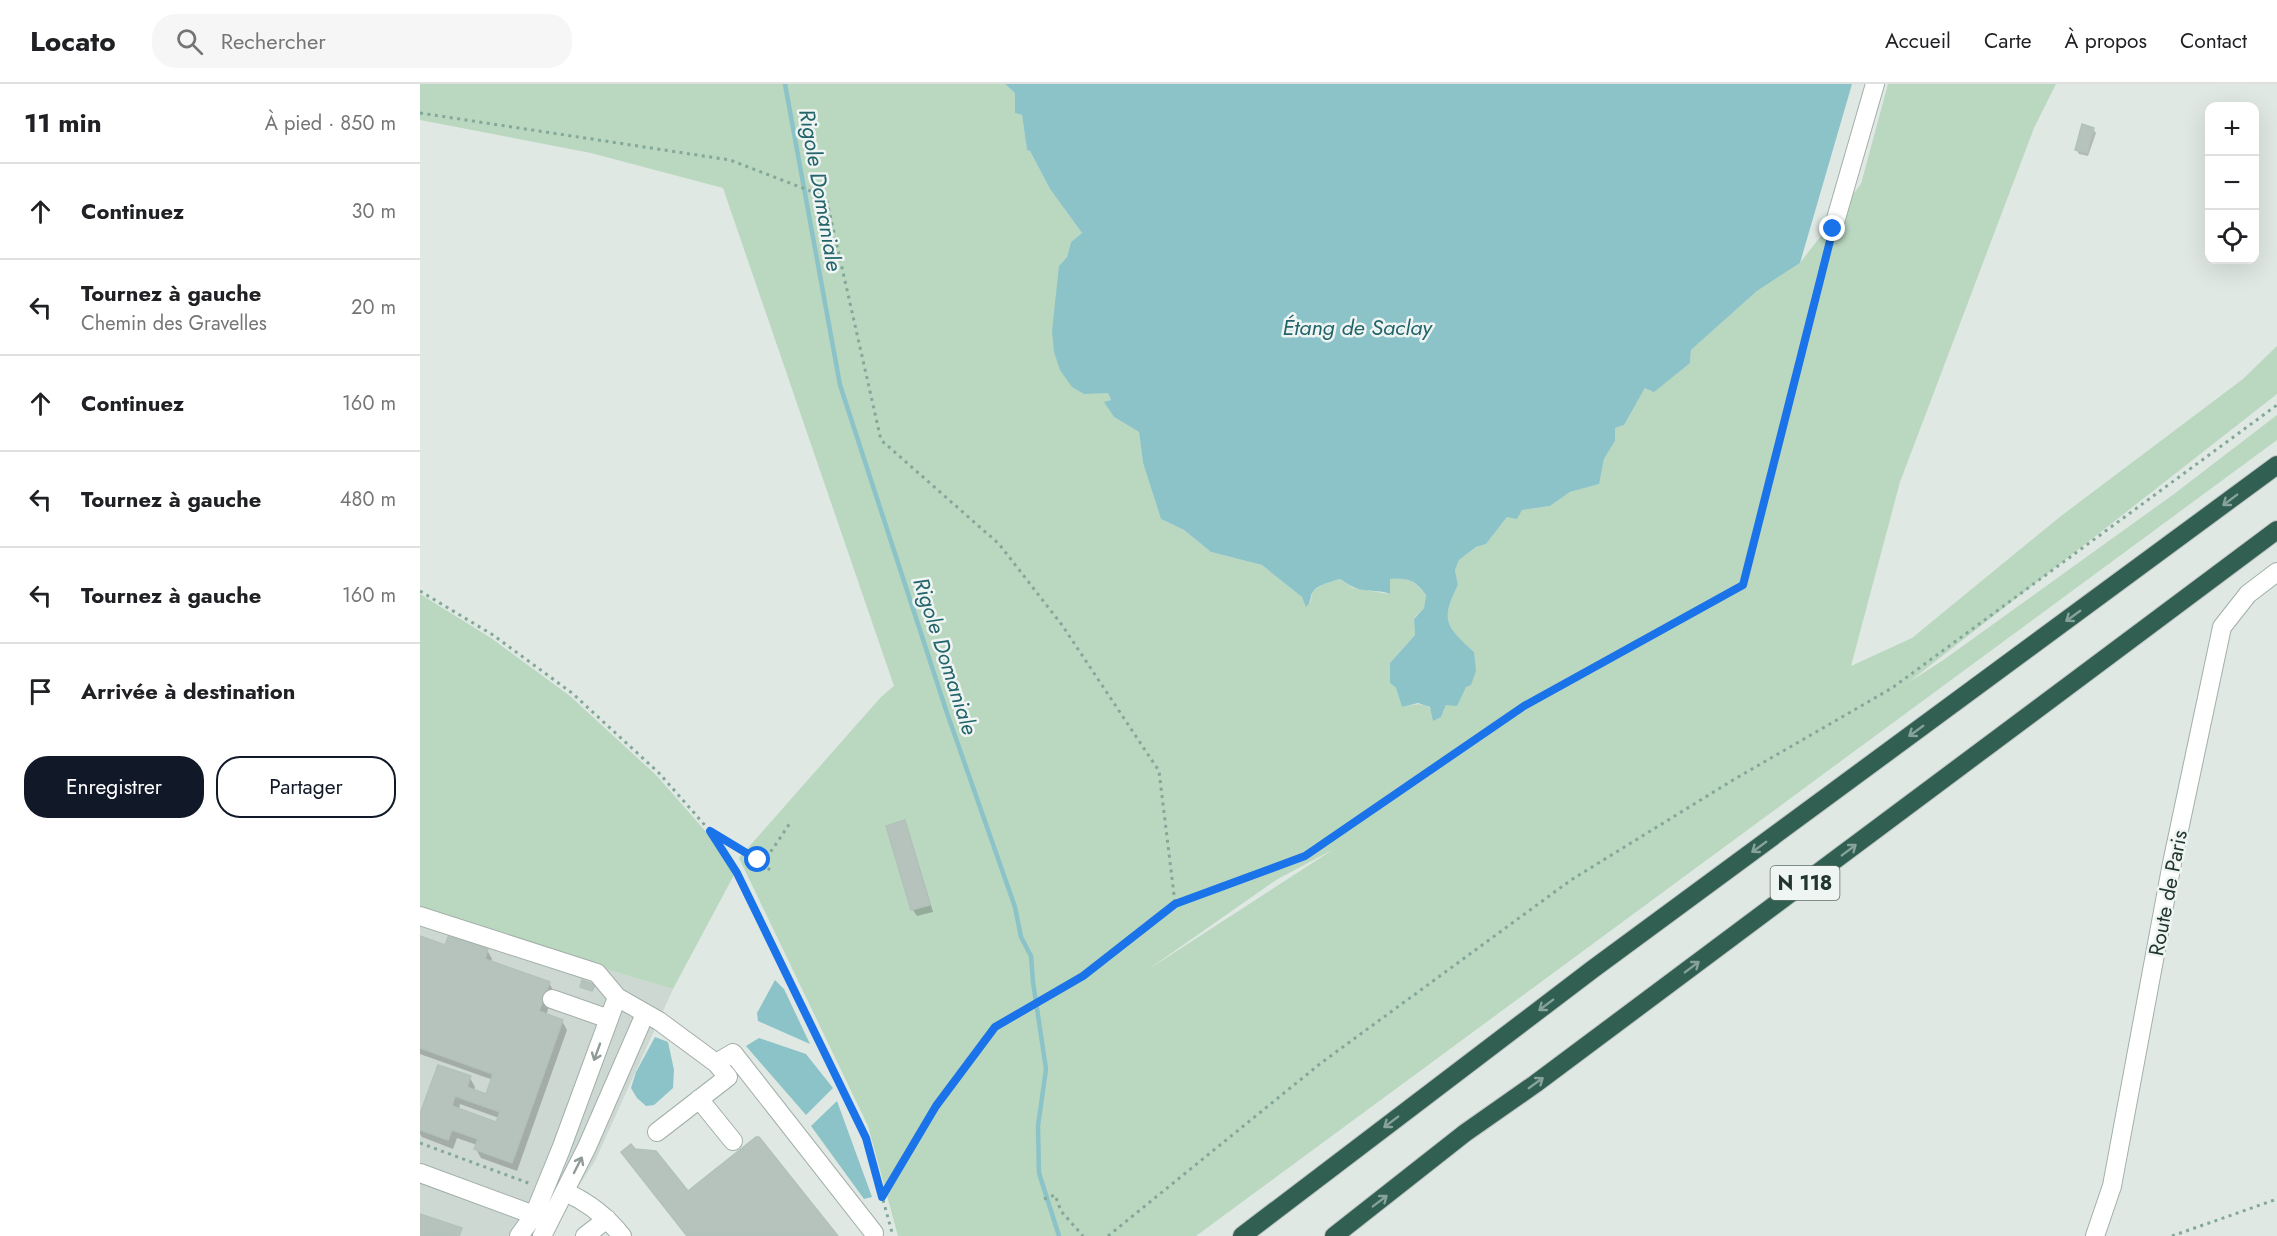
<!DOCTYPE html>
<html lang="fr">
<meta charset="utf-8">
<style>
body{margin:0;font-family:Jost,sans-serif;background:#f6f6f6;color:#202124}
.controls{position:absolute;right:18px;top:18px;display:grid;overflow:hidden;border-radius:12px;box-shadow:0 6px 24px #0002}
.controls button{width:54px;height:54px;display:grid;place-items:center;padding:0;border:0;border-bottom:2px solid #e0e0e0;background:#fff;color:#202124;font:30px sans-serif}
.stop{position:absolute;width:18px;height:18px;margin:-14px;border:4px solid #1a73e8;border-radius:50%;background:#fff}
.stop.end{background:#1a73e8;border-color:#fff;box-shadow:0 2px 6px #0008}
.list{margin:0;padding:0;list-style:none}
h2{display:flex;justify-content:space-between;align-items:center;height:78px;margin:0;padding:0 24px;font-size:26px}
h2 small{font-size:20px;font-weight:400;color:#757577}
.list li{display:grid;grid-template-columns:39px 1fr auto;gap:18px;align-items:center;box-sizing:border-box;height:96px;padding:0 24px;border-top:2px solid #e0e0e0}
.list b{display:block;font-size:22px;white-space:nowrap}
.list p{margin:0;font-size:20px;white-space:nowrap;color:#757577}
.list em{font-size:20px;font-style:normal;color:#757577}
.actions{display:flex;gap:12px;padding:18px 24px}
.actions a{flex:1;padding:14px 0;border:2px solid #111827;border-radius:24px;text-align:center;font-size:21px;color:#111827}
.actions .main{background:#111827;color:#fff}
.icon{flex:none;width:33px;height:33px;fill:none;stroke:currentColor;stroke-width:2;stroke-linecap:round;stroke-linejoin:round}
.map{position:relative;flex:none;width:1857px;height:1152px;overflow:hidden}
header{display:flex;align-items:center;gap:36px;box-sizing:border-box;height:84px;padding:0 30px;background:#fff;border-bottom:2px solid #e0e0e0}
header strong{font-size:28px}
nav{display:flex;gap:33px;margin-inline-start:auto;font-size:21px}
.search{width:420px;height:54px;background:#f6f6f6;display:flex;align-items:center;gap:15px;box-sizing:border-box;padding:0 21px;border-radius:24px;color:#757577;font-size:22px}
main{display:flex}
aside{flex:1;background:#fff}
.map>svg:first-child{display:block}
</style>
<header>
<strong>Locato</strong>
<div class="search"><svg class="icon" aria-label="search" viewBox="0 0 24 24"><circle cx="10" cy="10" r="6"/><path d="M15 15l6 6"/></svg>Rechercher</div>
<nav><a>Accueil</a><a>Carte</a><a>À propos</a><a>Contact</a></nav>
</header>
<main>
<aside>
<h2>11 min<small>À pied · 850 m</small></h2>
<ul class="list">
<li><svg class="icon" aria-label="ahead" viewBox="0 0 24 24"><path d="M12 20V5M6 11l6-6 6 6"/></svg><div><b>Continuez</b></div><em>30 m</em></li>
<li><svg class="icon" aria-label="left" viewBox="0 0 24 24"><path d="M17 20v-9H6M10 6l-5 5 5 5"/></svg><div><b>Tournez à gauche</b><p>Chemin des Gravelles</p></div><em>20 m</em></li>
<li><svg class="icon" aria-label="ahead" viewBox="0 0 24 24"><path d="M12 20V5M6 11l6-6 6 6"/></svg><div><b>Continuez</b></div><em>160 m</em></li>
<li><svg class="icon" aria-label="left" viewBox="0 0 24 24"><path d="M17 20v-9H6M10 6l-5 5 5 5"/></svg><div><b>Tournez à gauche</b></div><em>480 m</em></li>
<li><svg class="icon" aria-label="left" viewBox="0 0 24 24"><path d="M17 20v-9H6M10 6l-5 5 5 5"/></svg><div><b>Tournez à gauche</b></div><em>160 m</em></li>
<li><svg class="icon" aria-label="arrive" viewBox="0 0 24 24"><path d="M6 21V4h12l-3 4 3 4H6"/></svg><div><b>Arrivée à destination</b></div></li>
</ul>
<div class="actions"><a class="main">Enregistrer</a><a>Partager</a></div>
</aside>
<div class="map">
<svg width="1857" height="1152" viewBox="0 0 1857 1152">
<rect width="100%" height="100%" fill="#dfe8e3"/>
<path fill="#cdd8d2" d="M0 830 253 905 175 1077 126 1152H0Z"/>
<path fill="#bad7c0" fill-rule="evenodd" d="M0 0H585L595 9V29L602 31 607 66 610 67 630 105 662 149 651 158 647 173 639 182 691 316 685 318 694 333 719 348 723 379 741 435 764 446 791 468 842 481 890 519 893 507 903 500 920 495 933 504 969 510 970 495C989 494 994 496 1006 511L1004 524 994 534 995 551 970 579V599L976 604 982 623C1002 618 1006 619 1021 633L1026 621 1046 603 1054 568C1026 542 1020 537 1038 501L1035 486 1039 476 1056 463 1066 460 1087 433 1102 426 1130 422 1150 408 1178 400 1184 375 1195 357V344L1204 341 1225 304 1270 279 1271 266 1337 207 1380 179 1441 100 1468 0H1636L1614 44 1480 398 1431 582 1492 554 1641 432 1823 295 1857 262V310L1489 598 1522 577 1754 410 1857 331V356L776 1152H478L448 1042 319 774 461 613 474 602 303 104 171 69 0 36ZM914 765 726 887 856 796Z
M0 510 71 554 150 612 237 692 287 749 314 791 253 905 0 830Z"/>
<path fill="#8cc3c8" d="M585 0H1432L1380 179 1337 207 1271 266 1270 279 1234 308 1225 304 1204 341 1195 344V357L1184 375 1179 400 1150 408 1130 422 1102 426 1097 435 1087 433 1066 460 1056 463 1039 476 1035 486 1038 501C1020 537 1026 542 1054 568L1056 587 1051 601 1046 603 1037 622 1026 621 1021 633 1013 637 1010 623 998 619 982 623 976 604 970 599V579L995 551 994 535 1004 524 1006 511C995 496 989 494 970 495V510C961 506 953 508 944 506 934 505 928 500 920 495 911 498 897 500 892 509 890 514 891 518 886 523L882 513 842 481 791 468 764 446 741 435 723 379 719 348 694 333 684 318 691 316 688 309 664 310 652 303 640 286 634 268 632 247 639 182 647 173 651 158 662 149 630 105 610 67 607 66 602 31 595 29V9Z
M355 896 364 905 390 960 338 937 337 929Z
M235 953 248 958 254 986 253 1004 234 1021 226 1022 217 1014 211 1004 216 988Z
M339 954 386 970 413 1004 386 1031 326 962Z
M417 1017 452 1113 444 1115 391 1042Z"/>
<path fill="#0003" fill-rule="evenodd" d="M1673 45 1676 49 1668 72 1659 70 1656 65Z
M484 738 488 745 513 828 497 832 493 826 468 743Z
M0 854 26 863 67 866 72 875 71 879 129 899 134 908 126 931 142 937 147 946 97 1087 61 1074 56 1065 57 1061 37 1054 33 1065 2 1053 0 1050V1035L50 994 55 1003 54 1007 67 1012 73 996 0 970ZM40 1020 79 1034 77 1040 39 1026Z
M215 1066 268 1109 416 1152H267L203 1068Z"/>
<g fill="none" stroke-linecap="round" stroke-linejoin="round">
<path stroke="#8cc3c8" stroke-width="4.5" d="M365 0 420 301 527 629 595 823 601 853 611 872 613 898 626 985 618 1042 619 1089 639 1152"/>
</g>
<path fill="#b5c3bc" stroke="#b2c1ba" stroke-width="1.5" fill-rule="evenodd" d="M1662 40 1674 44 1667 69 1655 66Z
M485 736 510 821 491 826 466 742Z
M29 851 68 865 65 875 130 898 119 927 143 936 92 1079 54 1065 58 1055 32 1046 28 1056 0 1046V1030L18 981 51 992 47 1003 66 1010 73 990 0 964V852L25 861ZM35 1012 80 1028 76 1038 32 1022Z
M162 896 175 901 172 907 160 903Z
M336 1053H339L418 1152H267L201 1068 211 1060 215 1065 236 1067 268 1107Z
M0 1130 42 1144 39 1152H0Z"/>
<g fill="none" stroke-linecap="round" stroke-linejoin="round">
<g stroke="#a3afa9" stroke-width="20">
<path id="minor" d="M1413 145 1455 0
M0 832 177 889 197 913 239 937 296 979 308 993 237 1048
M132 915 189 935
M296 979 313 969 454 1149
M279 1015 313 1057
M0 1089 114 1131
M145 1108C168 1118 186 1132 202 1152
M99 1152 114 1131 141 1065 197 913
M122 1152 167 1063 225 930
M165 1152 187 1135
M1675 1152 1692 1102 1752 779 1802 543 1828 510 1857 488"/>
</g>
<g stroke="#bdc3c1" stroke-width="20">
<path id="highway" d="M822 1152 1173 885 1857 381
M914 1152 1045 1049 1115 1000 1857 446"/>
</g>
<path stroke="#83a89a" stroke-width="3" stroke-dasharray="3 4.5" stroke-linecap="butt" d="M0 29 310 76 406 113 461 356 579 460 642 541 739 687 755 819
M0 507 73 551 152 609 239 689 290 747 317 789 446 1054 473 1152
M291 748 338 776 350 786
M338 776 352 766 370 739
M0 1059 111 1100
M462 1113 516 1022 575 943 664 892 755 820 885 772 1104 622 1323 501 1410 158
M624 1115 635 1111 641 1127 663 1152
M688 1152 901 979 1151 796 1313 696 1472 604 1857 321
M1752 1152 1857 1115"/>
<use href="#minor" stroke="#fff" stroke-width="18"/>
<use href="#highway" stroke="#315f52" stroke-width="18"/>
</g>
<defs><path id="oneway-shaft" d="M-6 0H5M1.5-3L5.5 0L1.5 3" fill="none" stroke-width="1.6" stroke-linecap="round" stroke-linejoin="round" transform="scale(1.5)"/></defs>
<g stroke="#86a29a">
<use href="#oneway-shaft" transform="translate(1810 416) rotate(143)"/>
<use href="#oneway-shaft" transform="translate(1653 532) rotate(144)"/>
<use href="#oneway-shaft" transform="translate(1496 647) rotate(144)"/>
<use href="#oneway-shaft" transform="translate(1339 763) rotate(144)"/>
<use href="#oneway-shaft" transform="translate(1429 766) rotate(-37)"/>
<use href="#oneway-shaft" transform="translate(1272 883) rotate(-37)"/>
<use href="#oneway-shaft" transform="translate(1126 921) rotate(143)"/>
<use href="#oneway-shaft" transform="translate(1116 999) rotate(-36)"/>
<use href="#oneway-shaft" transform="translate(971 1038) rotate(143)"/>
<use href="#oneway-shaft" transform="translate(960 1117) rotate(-37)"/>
</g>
<g stroke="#909a97">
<use href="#oneway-shaft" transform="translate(177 968) rotate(110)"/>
<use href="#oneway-shaft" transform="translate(158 1081) rotate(-63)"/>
</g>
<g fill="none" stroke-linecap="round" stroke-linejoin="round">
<path stroke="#1a73e8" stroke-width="8" d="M338 776 290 747 317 789 446 1054 462 1113 516 1022 575 943 663 892 755 820 885 772 1104 622 1323 501 1413 145"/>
</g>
<g text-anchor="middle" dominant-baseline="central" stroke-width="5" stroke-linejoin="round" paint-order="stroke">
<rect fill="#eff5f2" stroke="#606f6a" stroke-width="1.5" x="1350.5" y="782" width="69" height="34" rx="4.5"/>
<g font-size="20" font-weight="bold" fill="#22362f">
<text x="1385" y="799">N 118</text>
</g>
<g font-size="21" fill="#22362f" stroke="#eff5f2">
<text transform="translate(1748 809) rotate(-79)">Route de Paris</text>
</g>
<g font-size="22" font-style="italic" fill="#23646b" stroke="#eff5f2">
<text transform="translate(401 106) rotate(80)">Rigole Domaniale</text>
<text x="937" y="243">Étang de Saclay</text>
<text transform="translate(526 572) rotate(72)">Rigole Domaniale</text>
</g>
</g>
</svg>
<div class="controls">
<button>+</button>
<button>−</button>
<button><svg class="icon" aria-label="locate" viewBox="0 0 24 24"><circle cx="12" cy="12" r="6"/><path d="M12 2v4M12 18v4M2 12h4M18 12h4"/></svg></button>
</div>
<div class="stop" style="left:338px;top:776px"></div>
<div class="stop end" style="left:1413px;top:145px"></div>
</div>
</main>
